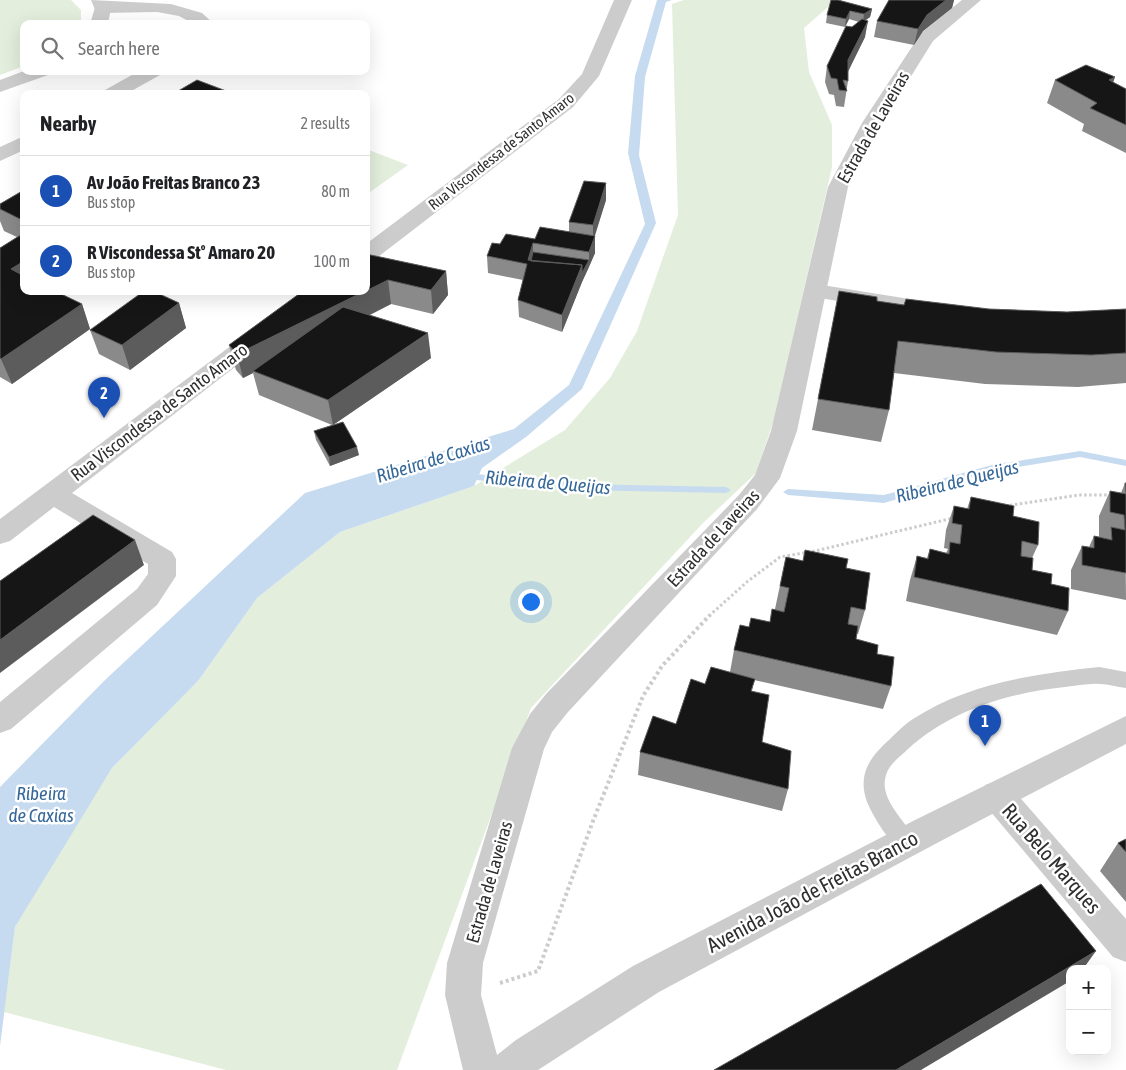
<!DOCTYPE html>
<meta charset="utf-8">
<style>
body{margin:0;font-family:"Asap Condensed",sans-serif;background:#f6f6f6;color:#202124}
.controls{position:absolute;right:15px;bottom:15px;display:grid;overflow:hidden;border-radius:10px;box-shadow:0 5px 20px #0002}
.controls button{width:45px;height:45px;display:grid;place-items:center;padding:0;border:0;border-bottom:1px solid #e0e0e0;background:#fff;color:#202124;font:25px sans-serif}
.you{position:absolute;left:530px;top:601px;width:18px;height:18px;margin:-12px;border:4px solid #fff;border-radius:50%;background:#1a73e8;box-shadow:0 0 0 8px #1a73e833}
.badge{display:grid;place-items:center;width:32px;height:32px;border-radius:50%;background:#f52822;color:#fff;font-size:16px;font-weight:700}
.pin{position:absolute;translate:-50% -41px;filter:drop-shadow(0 1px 2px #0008)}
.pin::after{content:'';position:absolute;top:26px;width:18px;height:15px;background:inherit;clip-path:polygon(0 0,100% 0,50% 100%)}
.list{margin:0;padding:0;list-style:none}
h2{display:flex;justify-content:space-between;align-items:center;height:65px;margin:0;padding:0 20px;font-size:21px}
h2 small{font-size:16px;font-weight:400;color:#757577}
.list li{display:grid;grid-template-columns:32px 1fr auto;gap:15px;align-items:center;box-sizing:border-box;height:70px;padding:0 20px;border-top:1px solid #e0e0e0}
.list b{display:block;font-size:19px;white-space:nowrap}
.list p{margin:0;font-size:16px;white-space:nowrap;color:#757577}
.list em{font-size:16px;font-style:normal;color:#757577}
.icon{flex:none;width:28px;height:28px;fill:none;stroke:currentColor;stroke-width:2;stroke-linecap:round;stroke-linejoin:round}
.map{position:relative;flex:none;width:1126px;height:1070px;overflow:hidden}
.search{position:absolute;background:#fff;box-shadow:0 5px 20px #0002;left:20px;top:20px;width:350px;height:55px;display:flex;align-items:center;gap:12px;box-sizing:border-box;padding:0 18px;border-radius:10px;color:#757577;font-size:19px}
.panel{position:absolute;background:#fff;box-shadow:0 5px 20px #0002;left:20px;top:90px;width:350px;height:205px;border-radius:10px}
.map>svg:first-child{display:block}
</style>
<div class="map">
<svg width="1126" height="1070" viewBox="0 0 1126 1070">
<rect width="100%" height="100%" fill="#fff"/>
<path fill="#e3eedc" d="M0 0H71L81 10V24H24V66L0 75Z
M684 0H836L804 28 809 72 832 125V167L774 420 756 473 703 523 531 708 397 1070H226L4 1012 15 927 71 834 112 768 198 681 257 598 340 532 474 486 565 430 610 378 637 331 678 215 672 4Z
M366 149 408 165 366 195Z"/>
<path fill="#c6dbef" d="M657 0H672L666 2 645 77 639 155 656 223 582 389 526 437 482 468 474 486 340 532 257 598 198 681 112 768 15 927 0 1046V787L104 681 305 493 514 429 569 385 645 224 628 153 635 76Z"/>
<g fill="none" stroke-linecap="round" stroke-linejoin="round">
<path fill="#c6dbef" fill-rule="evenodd" d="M1080 451 1126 460V466L1080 457 992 471 884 503 788 495 783 492 788 489 884 495 992 465Z
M465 473 579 484 726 487 731 490 726 493 579 490 465 479 460 476Z"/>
<path stroke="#ccc" stroke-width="3" stroke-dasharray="2.5 2.5" stroke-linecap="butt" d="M1005 506 1079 495H1110
M709 616 748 581 780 557 815 551 953 518"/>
<path stroke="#ccc" stroke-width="4" stroke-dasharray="3 3" stroke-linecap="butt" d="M500 983 538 971 593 821 643 696 662 666 710 615"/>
<path fill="#ccc" fill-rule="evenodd" d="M1099 667 1126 672V688C1117 687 1108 684 1100 684 1089 683 1076 686 1065 687 1008 693 951 710 908 749 901 756 889 764 886 775 878 800 907 821 916 842L913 849 905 852C891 847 873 816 867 802 857 774 870 757 890 739 897 732 905 724 913 719 968 683 1035 674 1099 667Z"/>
<path fill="#ccc" fill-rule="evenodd" d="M91 0 171 4 202 13 214 24H194L179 16 157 12 102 13 96 12Z
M614 0H632L599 76 573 107 374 260 366 262V244L559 99 582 74Z
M139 71H162L160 75 126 94H103L105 90Z
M24 136V150L0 161V147Z
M816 284 928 302 936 304 940 309 936 314 928 316 808 296 805 291 808 286Z
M304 291H330L327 296 72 493 172 552 176 559V576L157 605 11 729 0 733V702L137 589 148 574V564L54 507 10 541 0 544V519Z
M997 781 1009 785 1126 919V962L1113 957 985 805 981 795 985 785Z"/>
<path fill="#ccc" fill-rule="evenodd" d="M962 0H981L933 41 882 123 848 187 797 431 780 478 757 509 568 712 552 732 544 749 483 963 481 995 497 1055 516 1040 633 966 913 821 1126 716V744L937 843 659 992 538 1070H463L445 995 447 963 512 748 530 714 546 694 739 495 755 475 771 431 828 187 862 123 921 33Z
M102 3 108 4 111 8 108 24H90L96 4Z
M24 71H50L48 75 0 92V80Z"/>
</g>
<path fill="#8a8a8a" d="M889 0H954L952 8 923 31 914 45 874 37 877 21Z
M872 9 870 17 866 20 865 37 848 70V81L844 107 836 106 834 95 829 94 825 82 827 66 859 22 849 19 845 27 826 23 827 15Z
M1055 80 1113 83 1126 89V153L1082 131 1084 124 1047 103Z
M606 183V200L594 236 595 253 588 269 582 282 562 332 519 317 518 300 523 280 488 273 487 256 500 244 535 239 569 232V222Z
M24 190V291L82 304 90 329 12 384 0 377V248L17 237 4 231 0 221V204Z
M366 254 446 271 448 295 433 314 391 304 370 315 431 358 333 425 359 455 330 466 316 440 314 431 332 425 259 395 253 373 243 378 236 370 229 345Z
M839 291 877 301 904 305 989 309 1067 312 1126 309V383L1078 387 985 384 894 373 889 410 881 442 812 430Z
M179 303 186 328 130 370 99 354 90 330Z
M1125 483 1126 600 1071 589V570L1082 546 1089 547 1094 536 1106 538 1099 537V516L1110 491 1121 493Z
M971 497 1013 516 1038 545 1032 558V570L1051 584 1068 611 1057 635 906 601 910 580 917 556 927 558 930 549 946 553 948 549 944 548 946 530 954 506 967 509Z
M786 557 803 561 846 568 865 610 858 634H857L856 639 877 654 891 686 883 709 754 680 752 691 762 742 788 789 782 811 638 775 640 752 676 724 705 684 730 672 734 650 749 627 770 622 775 609Z
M1126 839V902L1100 871 1118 843Z"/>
<path fill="#5c5c5c" d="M946 0H954L952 8 923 31 914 45 918 29 927 15Z
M872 9 870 17 863 22 864 14Z
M850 11 849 19 845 27 846 19Z
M868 21 865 37 846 76 848 60Z
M1115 77 1107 101 1109 80Z
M606 183V200L593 242V225Z
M595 236V253L588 269 582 282 562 332V315L582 265 589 260V252Z
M533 243V260H528Z
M24 261V291L11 269Z
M446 271 448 295 433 314 431 290Z
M388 280 391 304 256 372 253 371V373L243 378 237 354 365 291H366Z
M179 303 186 328 130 370 122 345Z
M82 304 90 329 12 384 1 359Z
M428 333 431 358 333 425 328 400Z
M357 447 359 455 330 466 329 457Z
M135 540 144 565 0 673V640Z
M1096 951 1083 969H1070V981L921 1070H896Z"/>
<path fill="#161616" stroke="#5c5c5c" d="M831 0H838L872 9 864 14 850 11 846 19 827 15Z
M889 0H946L927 15 918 29 877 21Z
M862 19 868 21 848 60V81L843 80 847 91 839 90 837 79 831 78 827 66 846 26 852 27Z
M1086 65 1115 77 1109 80 1126 89V125L1090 108 1097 103 1055 80Z
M197 80 234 94H173Z
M584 181 606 183 593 225 569 222Z
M24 190V221L0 209V204Z
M540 227 595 236 589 252 533 243 528 260 582 265 562 315 518 300 527 264 487 256 492 243 500 244 506 234 535 239Z
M24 233V261L11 269 24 276V291H55L82 304 1 359 0 358V248Z
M533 252 589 260 582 273V265L531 261Z
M366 254 446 271 431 290 388 280 366 291Z
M144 291H153L179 303 122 345 90 330Z
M303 291H365L237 354 229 345Z
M839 291 877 297V301L904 305 906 299 989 309 1067 312 1126 309V353L1091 355 996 352 898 341 889 410 818 399Z
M343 307 428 333 328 400 253 371Z
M343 422 357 447 329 457 314 431Z
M1125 483H1126V573L1082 565V546L1094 548V536L1112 540 1111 527 1125 530 1124 515 1110 512V491L1126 494Z
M971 497 1014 506 1013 516 1039 522 1038 545 1022 541 1021 556 1033 558 1032 570 1052 574 1051 584 1069 588 1068 611 914 577 917 556 928 559 930 549 949 554 950 542 960 544 962 525 952 523 954 506 969 509Z
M93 515 135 540 0 640V581Z
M805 550 848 559 846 568 870 573 865 610 851 607 848 624 858 626 856 639 878 645 877 654 894 657 891 686 734 650 740 625 749 627 751 618 770 622 772 609 784 612 789 588 780 586 786 557 803 561Z
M711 667 755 679 751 691 769 695 762 742 791 751 788 789 640 752 653 716 676 724 691 679 705 684Z
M1126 839V852L1118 843Z
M1041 884 1096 951 896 1070H714Z"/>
<g text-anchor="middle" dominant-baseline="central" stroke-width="5" stroke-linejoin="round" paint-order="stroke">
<g font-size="15" fill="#2f2f2f" stroke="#fff">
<text transform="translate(501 151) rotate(-38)">Rua Viscondessa de Santo Amaro</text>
</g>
<g font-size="18" fill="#2f2f2f" stroke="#fff">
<text transform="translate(873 127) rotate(-60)">Estrada de Laveiras</text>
<text transform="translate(159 412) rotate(-37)">Rua Viscondessa de Santo Amaro</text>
<text transform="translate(713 538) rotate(-47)">Estrada de Laveiras</text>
<text transform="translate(489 882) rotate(-74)">Estrada de Laveiras</text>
</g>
<g font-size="19" font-style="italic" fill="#356899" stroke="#fff">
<text transform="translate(433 459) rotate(-17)">Ribeira de Caxias</text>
<text transform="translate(957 481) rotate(-14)">Ribeira de Queijas</text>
<text transform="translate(548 482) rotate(5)">Ribeira de Queijas</text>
<text x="41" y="793">Ribeira<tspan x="41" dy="22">de Caxias</tspan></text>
</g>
<g font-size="21" fill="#2f2f2f" stroke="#fff">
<text transform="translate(1052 858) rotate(49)">Rua Belo Marques</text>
<text transform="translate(812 891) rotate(-28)">Avenida João de Freitas Branco</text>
</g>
</g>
</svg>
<div class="controls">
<button>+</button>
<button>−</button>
</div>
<div class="you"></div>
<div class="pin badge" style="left:985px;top:746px;background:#1a4fb4">1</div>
<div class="pin badge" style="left:104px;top:418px;background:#1a4fb4">2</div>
<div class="search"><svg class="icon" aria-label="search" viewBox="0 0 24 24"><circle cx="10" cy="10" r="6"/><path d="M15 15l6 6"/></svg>Search here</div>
<section class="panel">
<h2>Nearby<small>2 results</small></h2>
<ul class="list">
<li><span class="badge" style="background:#1a4fb4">1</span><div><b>Av João Freitas Branco 23</b><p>Bus stop</p></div><em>80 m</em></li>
<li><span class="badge" style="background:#1a4fb4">2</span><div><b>R Viscondessa Stº Amaro 20</b><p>Bus stop</p></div><em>100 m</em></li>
</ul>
</section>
</div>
